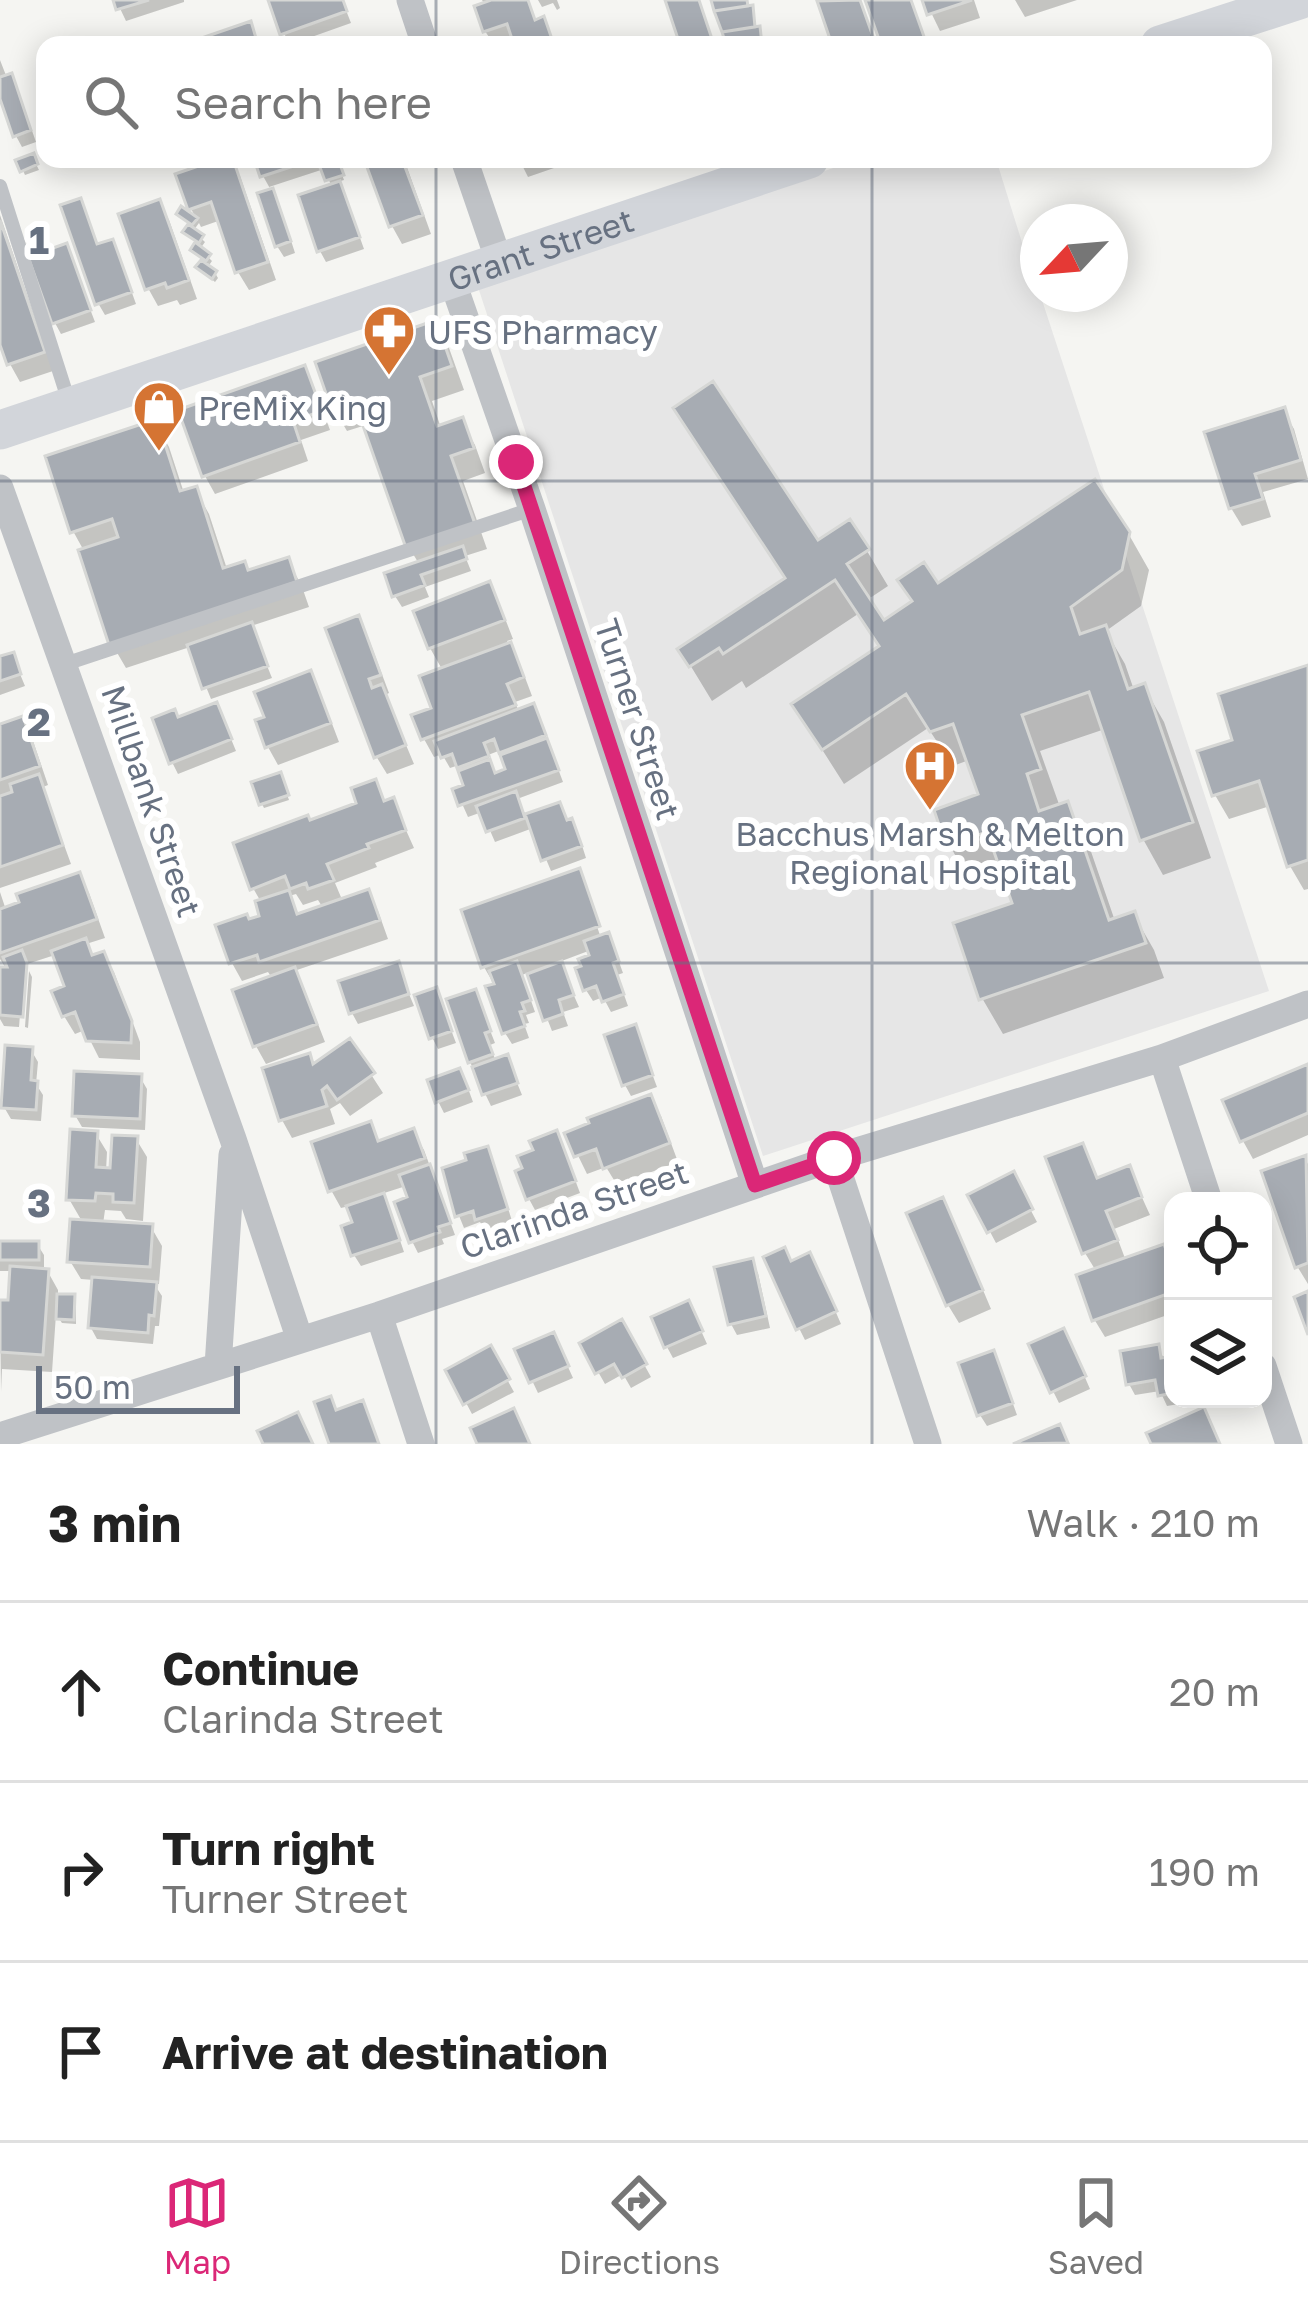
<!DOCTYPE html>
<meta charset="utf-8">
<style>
body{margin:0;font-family:"Golos Text",sans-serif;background:#f2f2f2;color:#222}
.controls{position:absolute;right:36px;bottom:36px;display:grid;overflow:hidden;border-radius:24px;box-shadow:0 6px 30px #0003}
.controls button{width:108px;height:108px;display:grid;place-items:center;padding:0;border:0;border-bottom:3px solid #e0e0e0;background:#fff;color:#222;font:60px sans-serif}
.compass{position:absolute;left:1020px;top:204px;width:108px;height:108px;border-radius:50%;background:#fff;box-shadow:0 6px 30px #0003;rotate:244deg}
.scale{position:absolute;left:36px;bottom:30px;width:204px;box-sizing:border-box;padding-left:12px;border:6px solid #677181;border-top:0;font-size:33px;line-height:42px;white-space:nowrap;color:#677181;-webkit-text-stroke:9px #fff;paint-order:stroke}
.stop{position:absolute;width:36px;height:36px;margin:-27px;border:9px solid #db2777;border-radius:50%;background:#fff}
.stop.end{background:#db2777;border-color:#fff;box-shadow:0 3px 12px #0008}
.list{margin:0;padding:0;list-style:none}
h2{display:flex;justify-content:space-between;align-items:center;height:156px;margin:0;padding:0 48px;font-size:51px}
h2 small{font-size:39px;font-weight:400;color:#767676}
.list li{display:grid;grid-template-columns:78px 1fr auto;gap:36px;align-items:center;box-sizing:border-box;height:180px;padding:0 48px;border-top:3px solid #e0e0e0}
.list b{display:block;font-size:45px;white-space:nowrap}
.list p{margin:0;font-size:39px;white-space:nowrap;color:#767676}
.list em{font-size:39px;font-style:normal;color:#767676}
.icon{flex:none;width:66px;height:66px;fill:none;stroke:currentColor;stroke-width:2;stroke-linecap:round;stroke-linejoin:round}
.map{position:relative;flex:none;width:1308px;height:1444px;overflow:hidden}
.search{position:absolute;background:#fff;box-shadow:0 6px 30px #0003;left:36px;right:36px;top:36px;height:132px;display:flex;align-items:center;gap:30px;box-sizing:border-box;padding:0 42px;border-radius:24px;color:#767676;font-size:45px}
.sheet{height:696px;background:#fff}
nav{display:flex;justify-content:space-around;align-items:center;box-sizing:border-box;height:168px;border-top:3px solid #e0e0e0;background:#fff;font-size:33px;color:#767676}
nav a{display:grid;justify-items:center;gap:6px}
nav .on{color:#db2777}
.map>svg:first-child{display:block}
</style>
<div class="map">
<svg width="1308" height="1444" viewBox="0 0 1308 1444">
<rect width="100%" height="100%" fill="#f5f5f2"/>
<path fill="#e6e6e6" d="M861 159H996L1038 294H1040L1269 991 763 1156 477 284Z"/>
<path fill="#0003" fill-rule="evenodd" d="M116 0H184V2L126 21Z
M271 0H342L351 23 289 45Z
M482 0H527L537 22 543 20 555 45H518L517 42 494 45 485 31V5Z
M538 0H557L560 8 557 10 553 3 542 7Z
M925 0H974L980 18 940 31Z
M1015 0H1077L1025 17Z
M0 60 7 78 11 77 17 88 36 142 22 147 16 136 0 90Z
M32 156 39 170 25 175 19 162Z
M228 159 240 176 276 280 249 290 238 272 221 220 201 227 199 223 193 231 205 242 200 249 212 261 207 268 215 273 218 278 215 282 199 268 204 261 193 250 198 243 189 237 186 232 191 225 179 214 182 210 198 221 191 209Z
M257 159H331L338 164 344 180 337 182 345 196 364 249 326 262 320 251 332 187 324 169 269 187 279 203 295 253 284 257 277 246 272 192 263 176Z
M368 159H404L431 234 402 244 392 226Z
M519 159H580L528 177Z
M660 159H680V160L664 166Z
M159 202 169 220 197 299 180 305 177 300 158 306 148 288Z
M86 213 98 247 112 242 118 254 136 304 105 315 98 303Z
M0 215 53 371 20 382 10 364 0 335Z
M66 246 95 322 61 334 55 323Z
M435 324 449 348 464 390 432 401 441 428 461 421 475 445 485 473 463 481 487 549 465 556 471 571 425 587 429 597 402 607 395 596 419 564 409 547 366 425 347 431 333 407Z
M304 369 314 387 330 430 301 440 308 461 215 494 205 476Z
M1283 411 1294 429 1308 479 1263 492 1271 517 1242 526 1231 508Z
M155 423 169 447 184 493 195 489 209 514 227 569 248 573 287 560 301 584 309 607 251 626 272 678 211 699 190 647 126 668 112 644 84 551 73 531Z
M1128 533 1149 570 1141 606 1106 631 1125 664 1134 690 1144 687 1164 722 1211 858 1163 875 1143 839 1105 729 1040 751 1060 807 1067 804 1087 840 1115 921 1134 915 1154 950 1164 978 1003 1034 982 998 1016 905 1003 868 969 880 949 844 982 796 969 760 953 766 928 728 844 784 816 740 881 648 858 614 746 688 742 681 712 701 681 650 787 580 817 544 867 551 888 586 867 600 883 624 937 587Z
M488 585 499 603 513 639 507 641 520 664 532 696 515 702 519 712 539 718 563 782 517 799 525 817 559 805 567 823 571 821 578 833 586 858 551 871 533 828 495 842 482 812 468 817 456 790 467 787 463 772 459 765 450 768 442 754 434 757 424 739 435 709 443 671 430 648 417 612ZM501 750 509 771 496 775 488 755Z
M358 619 368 637 389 693 385 695 414 764 387 774 376 756Z
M12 655 25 686 0 695V660Z
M1308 668V889L1304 890 1290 866 1270 806 1229 819 1215 795 1201 753 1236 742Z
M310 674 320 692 339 742 278 765 268 747V719Z
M222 717 236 751 178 774 172 762 178 720Z
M22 720 32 738 48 785 43 787 71 864 0 888V727Z
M282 780 289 800 264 808 262 804Z
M375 782 386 803 393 801 414 848 375 863 377 867 335 883 343 902 368 893 378 911 388 939 294 971 304 988 325 1042 266 1064 256 1046 236 992 272 978 268 972 242 981 232 963 219 927 263 918 261 902 253 888 309 823 360 804ZM296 894 303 905 318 900 323 908 300 917 289 896Z
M579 871 587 886H583L602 941 614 948 623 973 617 975 628 1006 611 1012 603 997 593 1001 586 990 593 956 591 950 559 962 579 1007 563 1012 568 1026 552 1031 529 972 522 975 535 1012 526 1015 529 1023 524 1024 529 1038 512 1044 505 1033 495 986 484 967Z
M79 875 89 893 105 938 86 944 94 958 103 954 114 972 140 1042V1060L99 1058 85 1030 75 1034 64 1016 68 988 55 955 24 965 19 1027 4 1026 0 1019V974L7 970 0 959V892L6 910Z
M397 965 414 1006 358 1024 352 1013Z
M29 971 32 977 28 1028 25 1027Z
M436 990 456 1043 438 1049 432 1037Z
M475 992 495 1043 490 1045 496 1062 507 1058 522 1095 491 1106 470 1062Z
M635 1028 657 1087 631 1096 625 1085Z
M350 1042 383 1093 350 1116 340 1103 330 1109 335 1124 292 1138 282 1120 315 1067Z
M31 1050 38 1062 36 1084 43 1095 41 1121 11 1119 4 1107Z
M1308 1067V1135L1253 1159 1243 1141Z
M140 1077 147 1089 145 1130 82 1127 75 1115Z
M466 1083 473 1102 444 1113 438 1101Z
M650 1098 661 1116 678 1162 617 1185 606 1167 587 1174 568 1135Z
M369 1125 380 1144 413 1132 424 1150 455 1235 442 1239 444 1244 418 1253 412 1241 411 1199 406 1186 381 1194 389 1208 404 1252 361 1266 354 1255 356 1224 349 1206 341 1208 331 1190Z
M96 1134 107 1152 106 1171 113 1172 136 1139 147 1157 143 1221 126 1219 121 1211 105 1210 103 1224 151 1227 162 1246 159 1284H154L162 1296 159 1326H155L153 1344 97 1339 91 1328 94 1280 81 1279 70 1261 83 1223 69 1199Z
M562 1145 580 1193 535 1210 529 1199Z
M1082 1147 1099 1181 1129 1169 1150 1215 1114 1229 1126 1261 1162 1248 1173 1266V1313L1105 1337 1094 1319 1096 1271 1085 1253Z
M486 1149 493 1161 512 1221 485 1230 480 1222 464 1228 451 1196 470 1162Z
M1305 1159 1308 1164V1284L1297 1266Z
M1012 1175 1037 1222 996 1243 971 1196Z
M942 1201 953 1219 991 1309 959 1323 948 1305Z
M0 1244H37L44 1255V1272H48L58 1290V1297H74L76 1302V1324L62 1323 56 1314 52 1372 2 1369 1 1392 0 1303H10L13 1271H0Z
M751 1262 758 1273 770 1328 737 1335 731 1324Z
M792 1264 816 1267 841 1324 805 1340 799 1328Z
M694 1315 707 1344 673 1358 667 1347Z
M621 1323 651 1377 631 1388 623 1374 605 1384 583 1345Z
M1070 1343 1090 1389 1059 1403 1053 1391Z
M559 1347 573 1378 538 1393 518 1351Z
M1157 1347 1165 1360 1173 1359V1399L1203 1400 1167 1406 1160 1391 1135 1395 1129 1384Z
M490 1349 514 1392 472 1414 449 1371Z
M999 1365 1017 1415 987 1426 980 1415Z"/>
<path fill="#a7acb3" stroke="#d6d7d5" stroke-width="3" d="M113 0H149L116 10Z
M268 0H343L347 11 280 35Z
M491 0H528L535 20 544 16 554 45H514L507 24 483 32 474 6Z
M665 0H699L714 45H680Z
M711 0H747L748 6 714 11Z
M860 0 876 45H832L817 1Z
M865 0H911L927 45H881Z
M922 0H972L927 15Z
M753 5 755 27 722 32 714 11Z
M251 21 258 45H191L190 42Z
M760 26 762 45H726L722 32Z
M12 73 31 130 13 137 0 99V77Z
M34 153 38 164 20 172 15 160Z
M219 159H233L268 262 235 273 211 202 188 210 175 174Z
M254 159H315L260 177Z
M328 159H338L344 175 325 181 318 162Z
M364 159H402L423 215 389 227Z
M340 181 360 237 317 252 298 195Z
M273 188 291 241 275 247 257 193Z
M81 198 97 244 113 239 132 292 95 305 60 205Z
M160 199 189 280 167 288 165 283 145 290 118 214Z
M181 206 198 218 192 225 176 214Z
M0 220 45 352 7 365 0 345Z
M188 224 204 235 199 243 182 232Z
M195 242 211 254 206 261 190 250Z
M67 243 91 310 52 324 28 257Z
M201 260 217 271 212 279 195 267Z
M436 320 452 366 420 377 437 426 463 417 474 448 451 456 475 524 406 548 354 400 331 408 315 362Z
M305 365 322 411 293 421 300 442 202 477 178 410Z
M713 381 818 540 850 519 870 549 847 564 884 620 912 601 897 580 924 562 938 583 1095 479 1130 532 1122 570 1071 607 1080 634 1106 625 1128 689 1145 683 1193 822 1140 841 1089 692 1022 715 1041 769 1027 774 1039 811 1068 801 1109 920 1135 911 1146 943 979 1000 953 923 1012 903 987 832 946 846 934 810 978 794 953 724 930 732 906 694 822 750 791 704 879 646 835 580 723 654 719 648 689 667 677 649 785 578 673 408Z
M1285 407 1301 460 1255 474 1263 499 1229 509 1204 432Z
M157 419 180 491 197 486 223 568 245 561 248 570 289 557 297 582 109 645 78 550 118 537 112 519 70 533 45 456Z
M463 546 467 559 421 575 425 585 392 597 384 573Z
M490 581 505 620 428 649 413 611Z
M359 615 381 675 369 679 372 688 382 684 406 745 374 758 325 628Z
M252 622 268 666 202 689 187 645Z
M511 642 524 677 507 684 516 705 421 740 411 715 431 708 419 676Z
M14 652 21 674 0 681V656Z
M1308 665V860L1287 867 1259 781 1212 796 1197 751 1232 740 1218 694Z
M311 670 331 723 265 748 255 720 264 717 254 692Z
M217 702 232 739 169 764 152 718 175 709 178 717Z
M534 703 546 735 499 753 494 739 484 743 489 756 457 768 452 754 441 758 434 741Z
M23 716 40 766 0 780V724Z
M547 738 559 770 458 806 452 789 463 785 458 771 490 759 495 773 505 769 500 755Z
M281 772 289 795 259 805 251 782Z
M39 774 63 845 0 867V796L12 792 10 784Z
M376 779 384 801 394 797 406 830 367 844 369 848 327 864 334 880 308 889 306 883 290 889 285 876 250 890 233 843 308 815 310 820 356 803 351 788Z
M516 791 525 818 486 832 476 806Z
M560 802 567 820 572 818 582 846 541 861 525 814Z
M580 868 600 926 481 968 461 910Z
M80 872 97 919 0 953V909L19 902 16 894Z
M369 889 380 920 259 962 257 955 229 964 215 925 247 914 249 919 259 916 255 901 289 890 297 914Z
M609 932 619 961 613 963 624 994 602 1002 596 986 583 991 575 968 581 966 578 959 589 955 584 941Z
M86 938 92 955 104 951 132 1021 131 1043 86 1041 75 1012 62 1017 51 991 64 986 51 951Z
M22 950 27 963 23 1017 0 1015V967H7L3 957Z
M399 961 409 994 349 1014 338 981Z
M517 961 531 1000 522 1003 525 1011 520 1012 525 1026 502 1034 485 986 494 984 489 971Z
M562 961 574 995 559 1000 563 1014 543 1021 527 974Z
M295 967 317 1024 253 1047 232 990Z
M437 987 452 1031 429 1039 414 995Z
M476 989 491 1031 485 1033 493 1054 468 1063 446 999Z
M636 1024 653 1075 622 1086 604 1035Z
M350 1038 375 1073 337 1100 327 1086 322 1090 327 1106 279 1121 262 1068 310 1053 313 1064Z
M5 1045 33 1047 31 1080 38 1081 36 1110 1 1108Z
M508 1054 518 1083 482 1095 472 1067Z
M1308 1064V1113L1240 1142 1222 1100Z
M460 1068 469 1090 435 1103 427 1080Z
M74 1071 142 1074 140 1119 72 1116Z
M651 1094 670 1143 603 1169 596 1149 574 1157 564 1133 589 1123 587 1118Z
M371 1121 378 1141 414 1128 425 1158 328 1192 311 1142Z
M70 1129 98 1131 96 1167 110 1168 112 1135 138 1136 134 1203 113 1202V1194L96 1193 95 1201 66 1200Z
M557 1130 576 1181 526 1200 515 1171 522 1168 517 1156 533 1150 529 1141Z
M1083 1143 1097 1178 1130 1165 1142 1197 1106 1211 1118 1240 1082 1254 1045 1157Z
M488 1146 508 1209 475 1220 473 1211 455 1217 442 1168 466 1160 464 1153Z
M1306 1155 1308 1263 1295 1268 1261 1171Z
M430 1164 451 1223 438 1227 440 1232 409 1243 394 1202 407 1197 399 1175Z
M1014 1171 1033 1209 987 1233 967 1195Z
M384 1193 400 1240 351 1256 341 1226 352 1222 346 1206Z
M943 1197 983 1290 946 1306 906 1213Z
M70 1219 153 1224 150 1267 67 1262Z
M0 1241H39V1260H0Z
M1164 1244 1173 1270V1292L1092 1321 1076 1275Z
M785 1247 791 1261 810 1252 837 1311 796 1330 763 1257Z
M753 1258 766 1316 728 1325 714 1267Z
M10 1266 49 1269 43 1355 0 1352V1300H8Z
M92 1277 157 1282 154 1316 149 1315 148 1333 88 1328Z
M1308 1291V1335L1294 1297Z
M57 1294H75L74 1320 56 1319Z
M689 1300 703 1331 664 1348 651 1317Z
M622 1319 647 1364 622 1378 614 1364 595 1374 579 1343Z
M1064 1328 1086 1376 1050 1393 1028 1344Z
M554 1332 569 1366 529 1383 514 1349Z
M1159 1344 1161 1358 1173 1356V1393L1158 1396 1155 1380 1126 1385 1120 1351Z
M491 1345 510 1379 463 1405 445 1370Z
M994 1350 1013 1403 977 1416 958 1363Z
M331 1396 336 1410 363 1400 379 1444H329L314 1402Z
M1204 1407 1220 1444H1151L1146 1433Z
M514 1408 530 1444H477L470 1428Z
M298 1412 313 1444H263L257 1431Z
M1060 1424 1068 1443 1013 1444Z"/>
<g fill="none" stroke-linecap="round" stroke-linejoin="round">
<path stroke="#bfc2c6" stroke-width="14" d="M0 186 69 402
M65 664 532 509"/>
<path stroke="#bfc2c6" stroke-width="27" d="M410 0 425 45
M464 159 499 261
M451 277 532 509 755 1185
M0 488 233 1139 300 1340
M1162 1058 1209 1201
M834 1158 928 1444
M379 1315 421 1444
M218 1366 232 1155
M1263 1366 1289 1444
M0 1436 379 1315 834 1158 1162 1058 1308 1004"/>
<g stroke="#d2d5da" stroke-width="39">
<path d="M1160 45 1299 0"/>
<path id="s1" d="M0 430C270 341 539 248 809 159"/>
</g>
</g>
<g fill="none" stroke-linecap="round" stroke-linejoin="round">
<path stroke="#db2777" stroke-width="15" d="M516 462 755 1185 834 1158"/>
</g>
<path fill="none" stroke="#677181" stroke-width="3" stroke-opacity="0.55" d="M436 0V45M872 0V45M436 159V1444M872 159V1444M0 481H1308M0 963H1308"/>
<defs>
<g id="pharmacy-pin" transform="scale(2.7)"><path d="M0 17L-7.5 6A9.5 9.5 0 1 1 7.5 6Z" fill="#d57433" stroke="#fff"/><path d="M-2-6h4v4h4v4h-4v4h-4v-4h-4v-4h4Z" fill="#fff"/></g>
<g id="shop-pin" transform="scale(2.7)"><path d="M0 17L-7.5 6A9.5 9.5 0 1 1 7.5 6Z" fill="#d57433" stroke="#fff"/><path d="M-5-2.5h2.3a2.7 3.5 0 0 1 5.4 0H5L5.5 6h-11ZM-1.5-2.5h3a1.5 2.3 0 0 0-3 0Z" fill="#fff"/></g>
<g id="hospital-pin" transform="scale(2.7)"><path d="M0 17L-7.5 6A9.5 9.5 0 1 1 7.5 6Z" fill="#d57433" stroke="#fff"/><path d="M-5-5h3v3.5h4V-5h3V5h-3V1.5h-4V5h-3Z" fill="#fff"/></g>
</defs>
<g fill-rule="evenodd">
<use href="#pharmacy-pin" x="389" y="331"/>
<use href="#shop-pin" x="159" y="407"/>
<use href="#hospital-pin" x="930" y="766"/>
</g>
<g text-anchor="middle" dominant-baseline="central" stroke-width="12" stroke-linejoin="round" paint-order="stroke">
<g font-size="33" fill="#677181" stroke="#fff">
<text stroke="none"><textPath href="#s1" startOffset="570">Grant Street</textPath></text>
<text transform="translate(638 719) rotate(72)">Turner Street</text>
<text transform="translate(152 801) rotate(71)">Millbank Street</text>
<text transform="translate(574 1209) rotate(-19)">Clarinda Street</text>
</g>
<g font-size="33" fill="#677181" stroke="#fff" text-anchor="start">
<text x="428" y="331">UFS Pharmacy</text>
<text x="198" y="407">PreMix King</text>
<text x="930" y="833" text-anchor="middle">Bacchus Marsh &amp; Melton<tspan x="930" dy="38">Regional Hospital</tspan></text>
</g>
</g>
<g font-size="39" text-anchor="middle" font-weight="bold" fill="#677181" stroke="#fff" stroke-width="12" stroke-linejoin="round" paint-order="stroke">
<text x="39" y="254">1</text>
<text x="39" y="736">2</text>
<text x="39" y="1217">3</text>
</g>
</svg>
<div class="controls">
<button><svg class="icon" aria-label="locate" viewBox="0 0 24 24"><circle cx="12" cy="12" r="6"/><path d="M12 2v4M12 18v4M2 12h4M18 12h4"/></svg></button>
<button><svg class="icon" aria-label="layers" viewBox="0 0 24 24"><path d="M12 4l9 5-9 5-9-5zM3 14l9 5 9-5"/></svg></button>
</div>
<svg class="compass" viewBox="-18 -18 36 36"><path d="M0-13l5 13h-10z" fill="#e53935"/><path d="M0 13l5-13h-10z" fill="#767676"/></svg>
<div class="scale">50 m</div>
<div class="stop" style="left:834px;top:1158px"></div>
<div class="stop end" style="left:516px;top:462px"></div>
<div class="search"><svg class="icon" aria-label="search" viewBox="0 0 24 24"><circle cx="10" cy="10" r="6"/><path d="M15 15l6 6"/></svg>Search here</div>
</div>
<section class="sheet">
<h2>3 min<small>Walk · 210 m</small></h2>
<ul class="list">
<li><svg class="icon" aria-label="ahead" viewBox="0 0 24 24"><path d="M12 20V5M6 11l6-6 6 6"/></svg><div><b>Continue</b><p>Clarinda Street</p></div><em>20 m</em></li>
<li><svg class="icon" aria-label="right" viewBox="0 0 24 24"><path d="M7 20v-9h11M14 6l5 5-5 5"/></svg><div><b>Turn right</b><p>Turner Street</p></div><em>190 m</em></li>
<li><svg class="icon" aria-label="arrive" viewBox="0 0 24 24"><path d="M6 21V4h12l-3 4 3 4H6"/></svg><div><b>Arrive at destination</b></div></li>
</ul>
</section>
<nav>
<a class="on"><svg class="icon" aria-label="map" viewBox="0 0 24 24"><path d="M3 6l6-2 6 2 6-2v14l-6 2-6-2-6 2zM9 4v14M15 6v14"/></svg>Map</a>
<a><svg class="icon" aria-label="directions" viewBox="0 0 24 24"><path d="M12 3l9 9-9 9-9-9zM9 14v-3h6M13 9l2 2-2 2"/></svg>Directions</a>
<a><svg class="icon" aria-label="saved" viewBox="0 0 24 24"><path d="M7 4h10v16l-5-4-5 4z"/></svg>Saved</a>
</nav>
